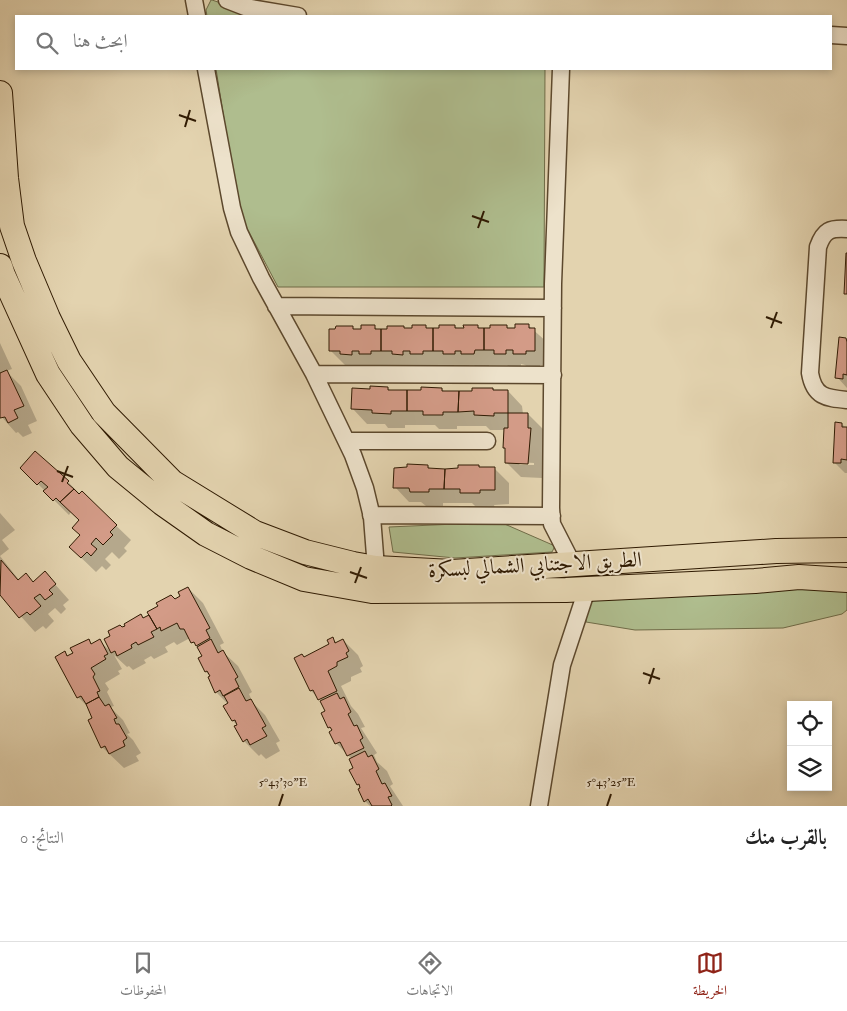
<!DOCTYPE html>
<html lang="ar">
<meta charset="utf-8">
<style>
body{margin:0;font-family:"IM FELL Double Pica",Amiri,serif;background:#f6f6f6;color:#222;direction:rtl}
.controls{position:absolute;right:15px;bottom:15px;display:grid;overflow:hidden;border-radius:0px;box-shadow:0 2px 8px #0003}
.controls button{width:45px;height:45px;display:grid;place-items:center;padding:0;border:0;border-bottom:1px solid #e0e0e0;background:#fff;color:#222;font:25px sans-serif}
.list{margin:0;padding:0;list-style:none}
h2{display:flex;justify-content:space-between;align-items:center;height:65px;margin:0;padding:0 20px;font-size:21px}
h2 small{font-size:16px;font-weight:400;color:#767676}
.icon{flex:none;width:28px;height:28px;fill:none;stroke:currentColor;stroke-width:2;stroke-linecap:round;stroke-linejoin:round}
.map{position:relative;flex:none;width:847px;height:806px;overflow:hidden;direction:ltr}
.search{position:absolute;background:#fff;box-shadow:0 2px 8px #0003;left:15px;right:15px;top:15px;height:55px;display:flex;align-items:center;gap:12px;box-sizing:border-box;padding:0 18px;border-radius:0px;color:#767676;font-size:19px}
.sheet{height:135px;background:#fff}
nav{display:flex;justify-content:space-around;align-items:center;box-sizing:border-box;height:70px;border-top:1px solid #e0e0e0;background:#fff;font-size:14px;color:#767676}
nav a{display:grid;justify-items:center;gap:2px}
nav .on{color:#8f2418}
.map>svg:first-child{display:block}
</style>
<div class="map">
<svg width="847" height="806" viewBox="0 0 847 806">
<rect width="100%" height="100%" fill="#e3d3af"/>
<filter id="stains"><feTurbulence type="fractalNoise" baseFrequency=".004" numOctaves="4"/><feColorMatrix values="0 0 0 0 .2 0 0 0 0 .09 0 0 0 0 .02 0 0 0 .5 -.17"/></filter>
<radialGradient id="worn" r=".72"><stop offset=".6" stop-color="#630" stop-opacity="0"/><stop offset="1" stop-color="#630" stop-opacity=".3"/></radialGradient>
<path fill="#afbd8e" stroke="#6f6c48" d="M211 0H212L259 16H207L206 10Z
M216 69H545L544 287H278L239 213Z
M500 522 555 546 552 552 455 558 393 552 389 527Z
M801 586 847 591V610L842 614 783 628 635 630 586 622 588 598Z"/>
<path fill="#0003" fill-rule="evenodd" d="M455 326 458 329 477 326 481 329 506 326 509 329H516L529 326 549 344V365H540V368H529L525 365 521 364V368H510L507 365H489V368H477L474 365H469V368L459 369 456 365H437V369H426L422 365H418V369H408L404 365H386V369H375L371 365H366V369H357L353 365H345L330 350 352 327 355 330H362L375 327 378 330H381L403 327 406 330 426 327 429 330Z
M846 339 847 341V388L837 377Z
M0 343 12 369 6 371 21 386 37 421 28 425 32 433 23 437 18 432 16 433 0 415Z
M388 388 391 391H422L442 389 445 392H473L493 389 495 391H508L522 406 523 414H528L543 429V441L545 444 542 478 521 477 506 462 507 450 504 448 505 430H490L486 426H457V429H439L435 425H405V428H388L385 424H367L353 409 371 391ZM517 462 534 463V465H520Z
M842 424 847 429V473H845L835 463Z
M428 466 431 469 459 470 479 466 481 469 494 468 509 483V504L494 505 495 508 476 507 472 503H443V507L426 506 421 502H409L395 487Z
M22 468 68 482 80 494 82 493 131 540 124 548 127 551 119 559 112 552 105 559 111 565 106 570 102 566 96 572 70 547 81 535 80 520 71 512 69 515Z
M0 513 15 530 2 540 9 549 0 556 19 580 33 583 45 573 69 600 63 605 66 609 61 614 55 608 48 614 54 621 46 629 43 626 35 632 0 593Z
M188 588 203 603 224 643 220 645 223 652 238 666 252 692 249 694 253 703 265 715 280 741 276 743 280 751 266 759 261 754 259 756 244 741 238 726 233 721 228 704 216 692 211 677 206 672 199 659 204 657 201 651 190 638 177 645 174 642 165 647 168 652 154 659 151 656 144 660 146 663 133 670 129 666 127 667 114 655 122 669 118 671 120 674 105 683 109 689 107 692 114 706 111 707 112 709 123 720 130 733 127 734 133 740 141 753 136 756 139 761 124 768 102 747 94 718 89 708 78 697 65 653 68 656 88 641 92 645 100 641 111 652 122 629 141 616 144 619 182 597Z
M333 639 337 643 343 640 358 655 363 666 360 668 362 672 351 677V681L341 686 351 706 358 714 365 727 361 728 377 753 374 755 377 762 387 771 393 784 390 786 403 806H370L365 801 362 789 358 785 351 771 355 769 352 759 336 743 333 731 329 727 327 711 322 701 311 691 295 659 304 658 331 645Z"/>
<path fill="#d39b87" stroke="#2f1a02" d="M846 253H847V294H844Z
M515 324H529V328H535V351H526V354H513V350H506V354H494V350H484V328H490V325H507V328H515Z
M361 325H375V329H381V351H371V354H359V351H352V355L340 354V351H329V329H335L336 326H353V329H361Z
M412 325H426V328H433V351H423V354H410V351H403V355L392 354V351H381V329H387V326H404V328H412Z
M439 325H455V328H464L463 325H478V328H484V350H475L474 354H461V351H455V354H443V351H433V328H439Z
M839 337 846 338 847 342V375L843 374V379L835 378Z
M7 370 24 406 14 410 18 418 8 423 5 417 0 418V373Z
M370 386 388 387V390H407V411H391V414L372 413V410L351 409 352 388 370 389Z
M421 387 442 388V391H459L458 412H443V415H423V411H407V390H421Z
M472 388H493V390H508V413H494V416L474 415V411L458 412 459 391H472Z
M508 413H528V428H531L528 464 505 463V448H503L504 428H508Z
M835 422 842 423V427H847V460L841 459V463H833Z
M35 451 69 481 67 483 74 489 60 502 56 498 53 501 43 491 48 487 41 481 37 485 20 468Z
M407 464 428 465V468L445 469 444 489H429V492H410L409 488H393L394 468 407 467Z
M458 465H479V467H495V490H480V493H460V489H444L445 469 458 468Z
M74 489 79 494 82 491 117 525 110 532 113 535 103 545 96 538 91 544 97 549 91 556 87 552 81 558 69 547 80 535 72 528 79 520 60 502Z
M1 560 18 580 26 573 33 582 45 571 56 584 49 590 53 594 45 600 40 594 34 598 41 606 30 615 27 612 19 618 0 595Z
M188 587 210 628 206 630 210 638 196 646 194 642 191 643 184 629H180L177 623 161 631 160 627 157 629 147 612 158 606 156 603 171 595 175 599 180 596 178 592Z
M141 614 143 618 149 615 157 629 151 632 154 637 138 645 136 642 131 645 132 648 117 656 115 651 111 653 104 639 110 636 108 631 120 625 122 627 125 626 124 624Z
M333 637 335 643 343 639 349 651 346 653 348 657 337 662V666L328 671 337 691 318 700 313 690 310 691 294 658 302 654 304 657 329 644 327 640Z
M89 639 91 644 100 639 108 654 104 656 106 659 91 668 95 674 93 677 100 691 97 692 99 697 86 704 81 696 77 698 55 657 65 651 67 656 73 653 70 648Z
M211 639 218 653 223 650 238 677 235 679 239 687 223 696 220 690 215 693 208 677 210 676 207 671 205 672 198 658 202 656 197 647Z
M239 688 246 701 251 699 266 726 262 728 267 736 250 745 247 739 243 742 234 726 237 725 235 720 232 721 223 706 228 703 224 696Z
M337 693 340 699 344 697 351 712 348 714 354 726 357 725 363 738 360 740 364 748 347 756 340 742 335 744 329 732 332 730 330 727 328 728 321 713 325 711 320 701Z
M99 697 105 706 109 704 117 718 114 719 116 724H119L127 738 123 741 125 746 109 754 105 746 101 748 88 720 92 718 86 704Z
M365 751 368 757 372 755 379 769 376 771 382 784 385 783 392 796 388 797 392 805 391 806H372L368 799 364 802 358 789 360 788 359 784 357 785 349 770 353 768 349 759Z"/>
<g fill="none" stroke-linecap="round" stroke-linejoin="round">
<g stroke="#5c482d" stroke-width="19">
<path id="minor" d="M194 0 197 16
M227 0 245 7 298 16
M831 35 847 36
M206 69 232 208 239 232 261 278 314 374 353 455 365 488 372 517 376 568
M561 69 553 284 551 508 552 524 573 565
M847 229C830 228 824 230 818 247L810 373C814 397 826 398 847 400
M276 306 553 308
M314 374 553 375
M348 441H487
M371 515 552 516
M539 806 562 665 587 589"/>
</g>
<g stroke="#2f1a02" stroke-width="26">
<path id="highway" d="M0 93 6 178 12 226 24 261 48 318 69 361 104 413 172 482 255 533 305 552 353 564 376 568 452 572 776 551 847 550
M0 266 3 275 48 374 82 425 118 467 162 503 206 534 251 557 304 579 372 591 566 590 755 581 799 577 847 580"/>
</g>
<use href="#minor" stroke="#ede2cb" stroke-width="16"/>
<use href="#highway" stroke="#e3d3af" stroke-width="24"/>
</g>
<path fill="none" stroke="#2f1a02" stroke-width="2" d="M179 115 196 121M185 127 190 110M472 216 489 222M478 228 484 211M766 317 782 323M771 328 777 312M57 471 73 477M62 482 68 466M350 572 367 578M355 583 361 567M643 673 660 679M649 684 654 668M279 806 283 794M607 806 611 794"/>
<g text-anchor="middle" dominant-baseline="central" stroke-width="4" stroke-linejoin="round" paint-order="stroke">
<g font-size="21" fill="#2f1a02" stroke="#ede2cb">
<text transform="translate(535 565) rotate(-3)">الطريق الاجتنابي الشمالي لبسكرة</text>
</g>
</g>
<g font-size="12" text-anchor="middle" fill="#2f1a02" stroke="#ede2cb" stroke-width="4" stroke-linejoin="round" paint-order="stroke">
<text x="283" y="786">5°43'30"E</text>
<text x="611" y="786">5°43'25"E</text>
</g>
<rect width="100%" height="100%" filter="url(#stains)"/>
<rect width="100%" height="100%" fill="url(#worn)"/>
</svg>
<div class="controls">
<button><svg class="icon" aria-label="locate" viewBox="0 0 24 24"><circle cx="12" cy="12" r="6"/><path d="M12 2v4M12 18v4M2 12h4M18 12h4"/></svg></button>
<button><svg class="icon" aria-label="layers" viewBox="0 0 24 24"><path d="M12 4l9 5-9 5-9-5zM3 14l9 5 9-5"/></svg></button>
</div>
<div class="search"><svg class="icon" aria-label="search" viewBox="0 0 24 24"><circle cx="10" cy="10" r="6"/><path d="M15 15l6 6"/></svg>ابحث هنا</div>
</div>
<section class="sheet">
<h2>بالقرب منك<small>النتائج: 0</small></h2>
<ul class="list">
</ul>
</section>
<nav>
<a class="on"><svg class="icon" aria-label="map" viewBox="0 0 24 24"><path d="M3 6l6-2 6 2 6-2v14l-6 2-6-2-6 2zM9 4v14M15 6v14"/></svg>الخريطة</a>
<a><svg class="icon" aria-label="directions" viewBox="0 0 24 24"><path d="M12 3l9 9-9 9-9-9zM9 14v-3h6M13 9l2 2-2 2"/></svg>الاتجاهات</a>
<a><svg class="icon" aria-label="saved" viewBox="0 0 24 24"><path d="M7 4h10v16l-5-4-5 4z"/></svg>المحفوظات</a>
</nav>
